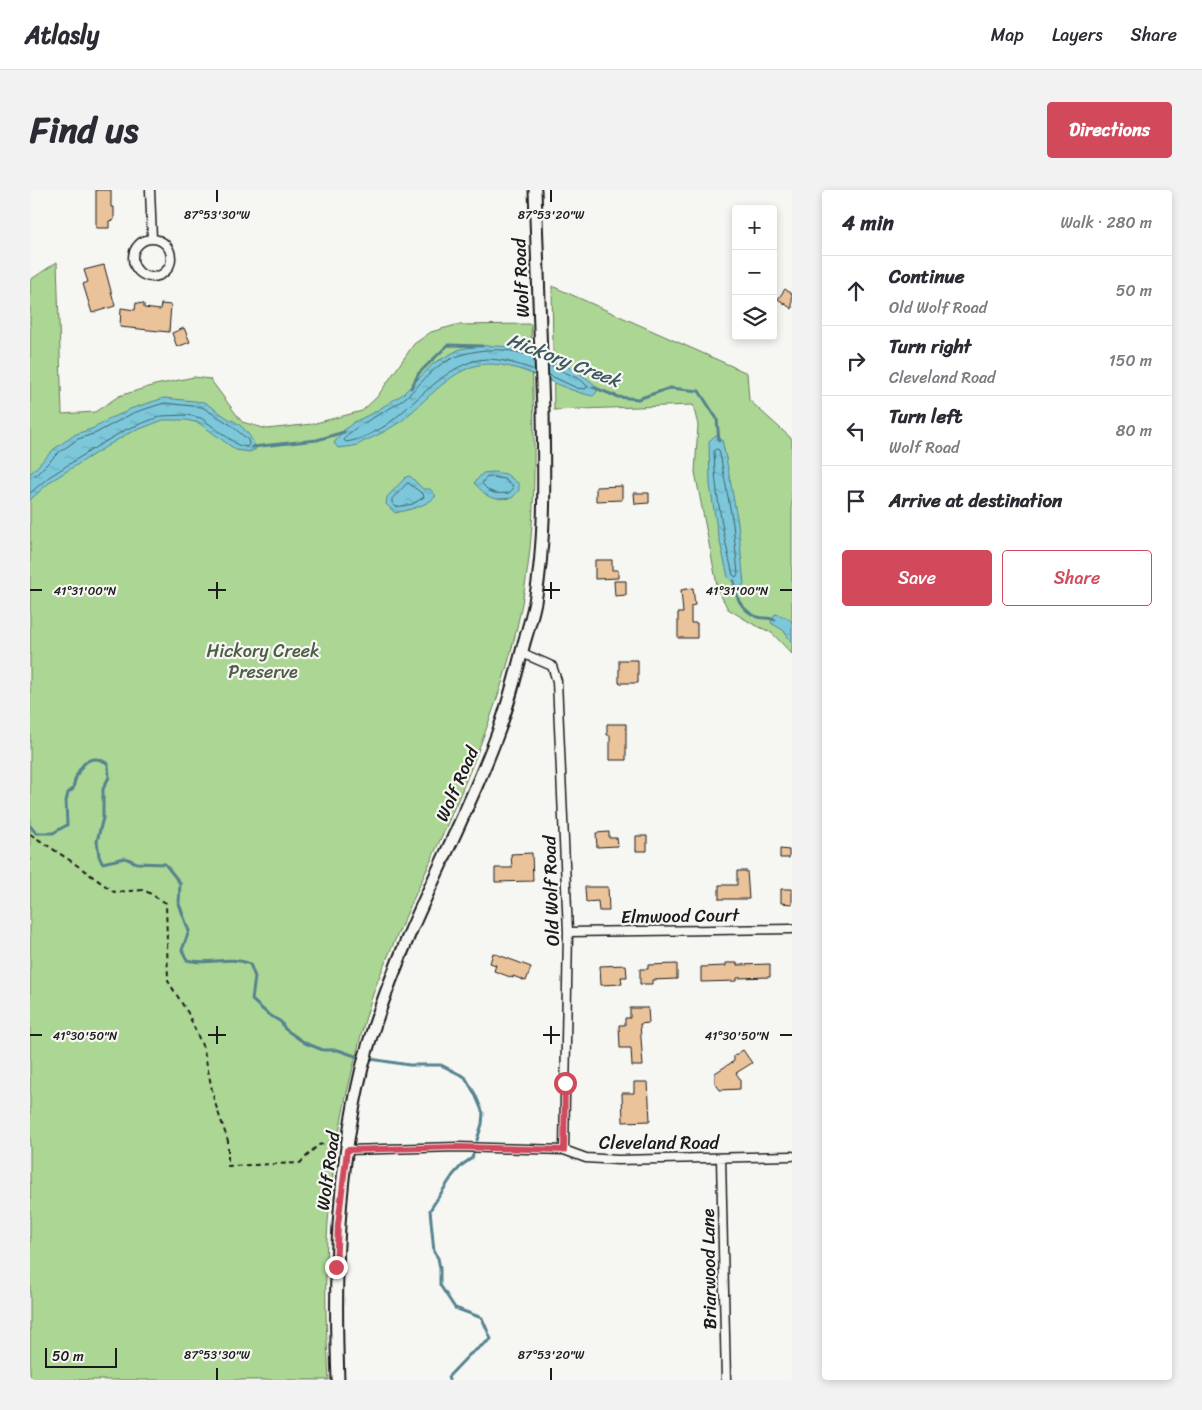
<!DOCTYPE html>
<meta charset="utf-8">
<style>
body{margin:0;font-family:Sriracha,sans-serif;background:#f2f2f3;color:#2b2b33}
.controls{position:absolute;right:15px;top:15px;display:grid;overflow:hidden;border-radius:5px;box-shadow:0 2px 8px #0003}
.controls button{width:45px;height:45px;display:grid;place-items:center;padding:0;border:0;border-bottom:1px solid #e1e1e2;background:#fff;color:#2b2b33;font:25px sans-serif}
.scale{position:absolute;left:15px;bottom:12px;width:72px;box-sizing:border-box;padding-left:5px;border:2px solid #1c1c1c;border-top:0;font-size:14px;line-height:18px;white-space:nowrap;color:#1c1c1c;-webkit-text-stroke:4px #f6f6f2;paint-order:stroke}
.stop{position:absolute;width:15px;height:15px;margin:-11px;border:4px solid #d1495b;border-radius:50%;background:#fff}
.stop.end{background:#d1495b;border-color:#fff;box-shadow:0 1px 5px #0008}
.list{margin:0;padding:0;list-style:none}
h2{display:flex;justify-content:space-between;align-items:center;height:65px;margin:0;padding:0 20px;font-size:21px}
h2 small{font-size:16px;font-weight:400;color:#7c7c81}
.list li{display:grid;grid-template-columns:32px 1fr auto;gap:15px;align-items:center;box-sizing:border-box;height:70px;padding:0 20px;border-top:1px solid #e1e1e2}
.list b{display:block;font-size:19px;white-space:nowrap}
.list p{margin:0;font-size:16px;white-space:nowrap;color:#7c7c81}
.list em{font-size:16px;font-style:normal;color:#7c7c81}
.actions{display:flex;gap:10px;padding:15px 20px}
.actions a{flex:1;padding:11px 0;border:1px solid #d1495b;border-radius:5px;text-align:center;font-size:18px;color:#d1495b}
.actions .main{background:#d1495b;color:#fff}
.icon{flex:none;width:28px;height:28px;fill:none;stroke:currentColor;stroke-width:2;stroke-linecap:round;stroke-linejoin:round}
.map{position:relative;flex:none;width:762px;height:1190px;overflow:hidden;border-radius:5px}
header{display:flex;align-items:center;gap:30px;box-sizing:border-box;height:70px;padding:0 25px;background:#fff;border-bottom:1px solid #e1e1e2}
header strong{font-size:24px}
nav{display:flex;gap:28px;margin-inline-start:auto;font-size:18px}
.intro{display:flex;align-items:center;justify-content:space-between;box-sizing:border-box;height:120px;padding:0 30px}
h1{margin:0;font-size:35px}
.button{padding:12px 22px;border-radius:5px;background:#d1495b;color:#fff;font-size:18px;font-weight:700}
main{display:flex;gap:30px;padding:0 30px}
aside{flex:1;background:#fff;border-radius:5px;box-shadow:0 2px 8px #0003}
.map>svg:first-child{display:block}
</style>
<header>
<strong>Atlasly</strong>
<nav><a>Map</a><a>Layers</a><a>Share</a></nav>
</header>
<div class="intro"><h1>Find us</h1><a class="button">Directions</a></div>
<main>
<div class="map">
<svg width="762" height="1190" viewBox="0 0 762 1190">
<defs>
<pattern id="water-ripples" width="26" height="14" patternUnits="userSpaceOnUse" patternTransform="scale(1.25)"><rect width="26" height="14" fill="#7bc8da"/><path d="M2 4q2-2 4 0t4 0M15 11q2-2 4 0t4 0" fill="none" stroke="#6aabba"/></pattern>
</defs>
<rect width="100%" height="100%" fill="#f6f6f2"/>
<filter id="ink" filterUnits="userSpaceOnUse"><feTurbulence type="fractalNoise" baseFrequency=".02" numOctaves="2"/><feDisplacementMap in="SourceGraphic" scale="10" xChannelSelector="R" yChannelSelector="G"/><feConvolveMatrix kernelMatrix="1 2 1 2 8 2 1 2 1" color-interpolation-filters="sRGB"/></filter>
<g filter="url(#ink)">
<path fill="#acd694" stroke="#647958" d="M27 72 32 224 65 222 89 206 125 195 164 187 180 189 212 232 237 239 282 234 332 221 347 207 384 154 401 142 426 135 501 134C503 220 509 306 496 390 475 531 404 656 350 785 340 810 333 836 327 862 308 933 297 1006 296 1080 295 1117 297 1153 299 1190H0V90Z
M522 96 717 183 719 210 762 249V464L742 443 721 433 698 419 688 400 665 282 668 235 663 215 524 220Z"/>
<path fill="url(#water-ripples)" stroke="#55838e" d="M451 156C478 155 503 159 526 173 530 175 529 174 533 175 545 179 557 188 566 196L567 202 563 206C527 199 495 174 458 174 424 174 395 213 370 232 359 239 349 245 337 250 333 251 331 254 327 255 321 257 314 257 308 258L304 253 313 241 324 232 343 223 373 204 404 173 430 159Z
M134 208 174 212 199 229C212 233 222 247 226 259L220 262 206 260 169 233 156 230H133L97 244 69 261 21 291 0 310V284L24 259 46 244 64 238 67 235 70 234 80 228 96 222 100 219Z
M686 245 692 250 696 268 708 333 714 394 708 398 698 387 687 339 680 295 679 251Z
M463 282 476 284 489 294V300L482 308C459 310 460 309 444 293L453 283Z
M380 286 393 299H400L406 306C397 316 378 320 365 323L356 314 357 307 376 287Z
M745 424 756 427 762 432V453L753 440 741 433Z"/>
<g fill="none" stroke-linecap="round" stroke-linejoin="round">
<path stroke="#426168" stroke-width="1" d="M504 168C476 154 431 158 406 178 392 190 382 204 367 214 355 222 318 239 314 250L316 252C330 250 343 243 355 236 385 215 418 171 456 169 473 169 490 175 505 180
M518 174 551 190 558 197 555 199 547 198 519 185
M686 259 689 260 691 269 703 334 708 384 706 387 703 385C693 343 685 304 684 261Z
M0 287 5 286 28 263 48 249 66 243 103 223 134 213 172 217 201 235 218 250 219 254 217 257 208 255 171 228 157 225 131 226 95 240 66 257 19 287 0 303
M463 287 474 289 483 296V299L479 303C466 304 459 304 452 293L456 288Z
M378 293 393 304 394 307 383 314 366 317 362 313V309Z"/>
<path stroke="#55838e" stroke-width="3" d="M563 197 588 207 608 209 640 198 669 201 687 229 689 251
M381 198 389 183 418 155 452 156
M222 257 287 250 314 242
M704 391C705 406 711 419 725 426 730 429 739 427 745 430
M0 636 6 643H23L37 635 36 611 38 603 43 599C46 581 57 559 78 574L79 587 73 599V628L67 651 69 666 72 673 95 668 107 673 135 674 150 693 149 714 159 741 152 760 157 770C178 776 199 765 220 774L225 787 222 810 238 824 251 832 255 839 275 853 293 860H308L328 867 379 875H411L435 887 445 904 453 923 452 934 447 950
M419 1190 418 1187 439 1165 461 1149 452 1128 425 1118 410 1095V1078L408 1068 404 1062 400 1020 423 985 432 975 442 968 443 965"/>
</g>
<path fill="#ebc39b" stroke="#1c1c1c" d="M66 0H81V17H84V30L79 31V38H66Z
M74 75 85 116 62 123 53 94 58 92 54 80Z
M755 99 762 104V119L748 109Z
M106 113 114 114V118L130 120 131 114 141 115 139 142 90 137 91 118 105 120Z
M154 138 160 152 147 157 142 143Z
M592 296V310L566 311V297Z
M604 303H619V313L605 314Z
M565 370H582V380H588V388L565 389Z
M584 391H596V405L585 406Z
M663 398 665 415 661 416V433H667V448H648V423H653L651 400Z
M589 470H608V493H589Z
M577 534H596V570H580V545H577Z
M579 642V648H587L588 656 567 657 566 643Z
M606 646H617V661H606Z
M750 659 759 660V668H750Z
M502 663 503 691 465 692V678H482L481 664Z
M707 681H717L719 709H689V695H707Z
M555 697H578L579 721H569L568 711 556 712Z
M751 699H762V714L751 713Z
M463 763 501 777 496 791 483 786V788L464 781 466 775 460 773Z
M696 773H707V775L740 774V787L707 788V791L671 792V777L696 776Z
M647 774V789L622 790V794H610V779H618V775Z
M596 775 597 787H591L592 794 571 795 570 776Z
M600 818H618L619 833 610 834 613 876H602L601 858H590L589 835H595V828H600Z
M713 860 722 873 706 883 710 889V899L690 900 685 893V883L704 871V866Z
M604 892H618L620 931 593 932 592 903H604Z"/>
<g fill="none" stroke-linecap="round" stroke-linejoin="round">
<g stroke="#1c1c1c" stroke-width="11">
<path id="minor" d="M120 0 122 49
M103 68a19 19 0 1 1 38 0a19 19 0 1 1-38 0Z
M492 463 522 476 527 491 538 742 534 960
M538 742 762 739
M317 960 428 957 534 960 556 968 588 970 762 966
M691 968 696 1190"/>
</g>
<g stroke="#1c1c1c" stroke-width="15">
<path id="secondary" d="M308 1190C304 1084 307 982 332 878 343 833 361 788 379 745 407 679 441 615 466 548 478 517 486 485 494 453 498 440 502 426 505 412 516 348 514 285 513 221 511 147 507 74 505 0"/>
</g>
<path stroke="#1c1c1c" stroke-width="2" stroke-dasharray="5 4" stroke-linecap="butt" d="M0 644 41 671 84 702 114 700 136 713 138 791 158 823 174 860 184 910 198 951V976L270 973 288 955 303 952"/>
<use href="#minor" stroke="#f6f6f2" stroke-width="8"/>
<use href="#secondary" stroke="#f6f6f2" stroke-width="11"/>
</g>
</g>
<g fill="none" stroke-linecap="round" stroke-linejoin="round" filter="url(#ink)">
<path stroke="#d1495b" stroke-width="6" d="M306 1077 308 1035 317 960 428 957 534 960 535 893"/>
</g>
<path fill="none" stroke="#1c1c1c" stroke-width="2" d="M187 0V12M521 0V12M187 392V409M521 392V409M0 400H12M178 400H196M513 400H530M750 400H762M187 836V854M521 836V854M0 845H12M178 845H196M513 845H530M750 845H762M187 1178V1190M521 1178V1190"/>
<g text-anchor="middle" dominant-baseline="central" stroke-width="4.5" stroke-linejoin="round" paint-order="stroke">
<g font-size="18" fill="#1c1c1c" stroke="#f6f6f2">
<text transform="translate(491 88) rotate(-93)">Wolf Road</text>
<text transform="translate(427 594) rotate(-66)">Wolf Road</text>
<text transform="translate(521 701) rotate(-92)">Old Wolf Road</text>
<text transform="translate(650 726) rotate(-1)">Elmwood Court</text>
<text x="629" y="953">Cleveland Road</text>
<text transform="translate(298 981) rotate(-82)">Wolf Road</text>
<text transform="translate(679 1079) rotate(-91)">Briarwood Lane</text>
</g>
<g font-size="18" fill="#4e5d46" stroke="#f6f6f2">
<text x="233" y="461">Hickory Creek<tspan x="233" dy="21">Preserve</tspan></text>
</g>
<g font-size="19" font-style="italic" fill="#3d585e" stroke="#f6f6f2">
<text transform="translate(534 170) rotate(21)">Hickory Creek</text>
</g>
</g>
<g font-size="12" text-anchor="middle" fill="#1c1c1c" stroke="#f6f6f2" stroke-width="4.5" stroke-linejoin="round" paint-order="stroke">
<text x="187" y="29">87°53'30"W</text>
<text x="521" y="29">87°53'20"W</text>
<text x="55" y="405">41°31'00"N</text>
<text x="707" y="405">41°31'00"N</text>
<text x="55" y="850">41°30'50"N</text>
<text x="707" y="850">41°30'50"N</text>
<text x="187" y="1169">87°53'30"W</text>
<text x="521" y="1169">87°53'20"W</text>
</g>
</svg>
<div class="controls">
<button>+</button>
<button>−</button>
<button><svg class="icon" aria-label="layers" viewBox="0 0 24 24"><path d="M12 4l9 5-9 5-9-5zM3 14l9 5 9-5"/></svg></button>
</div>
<div class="scale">50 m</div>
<div class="stop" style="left:535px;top:893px"></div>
<div class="stop end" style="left:306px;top:1077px"></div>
</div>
<aside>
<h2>4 min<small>Walk · 280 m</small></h2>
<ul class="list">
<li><svg class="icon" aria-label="ahead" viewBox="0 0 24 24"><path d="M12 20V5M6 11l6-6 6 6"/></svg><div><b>Continue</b><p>Old Wolf Road</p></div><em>50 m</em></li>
<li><svg class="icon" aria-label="right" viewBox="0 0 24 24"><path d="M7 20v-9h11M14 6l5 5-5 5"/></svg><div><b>Turn right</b><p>Cleveland Road</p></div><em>150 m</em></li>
<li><svg class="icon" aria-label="left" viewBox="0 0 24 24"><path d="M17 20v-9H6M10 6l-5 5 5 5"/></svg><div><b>Turn left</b><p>Wolf Road</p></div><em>80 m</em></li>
<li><svg class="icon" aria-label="arrive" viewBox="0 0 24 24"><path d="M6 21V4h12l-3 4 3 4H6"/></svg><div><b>Arrive at destination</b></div></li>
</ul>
<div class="actions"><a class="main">Save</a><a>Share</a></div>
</aside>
</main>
